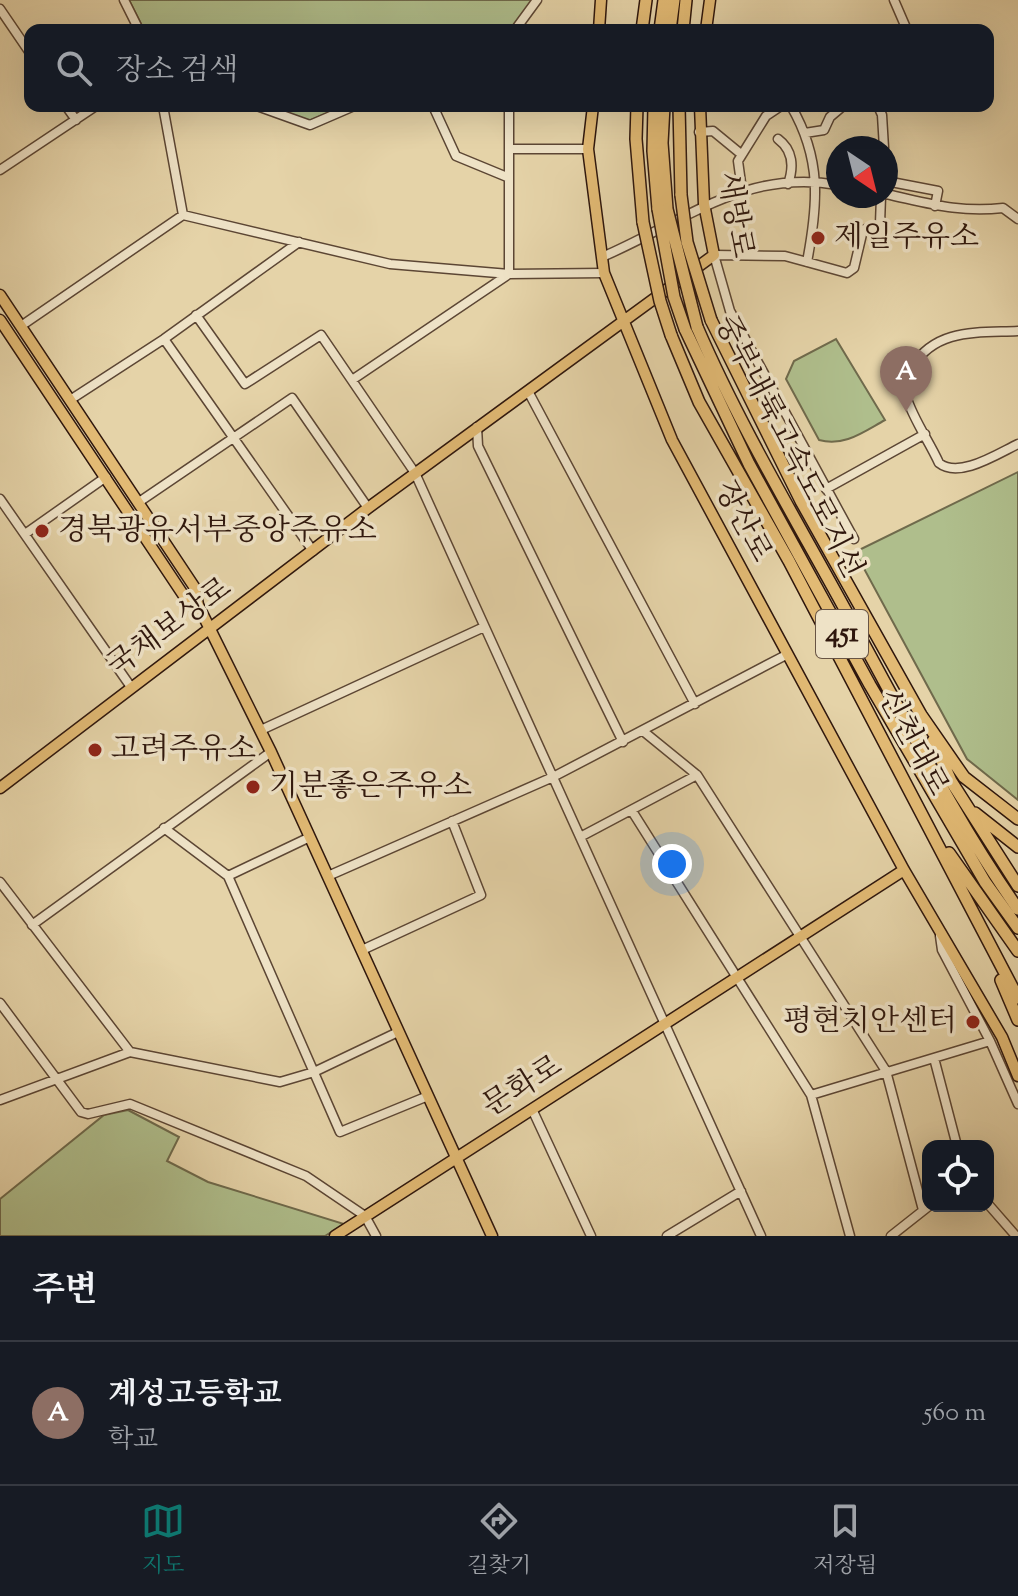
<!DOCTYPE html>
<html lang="ko">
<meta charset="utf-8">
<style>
body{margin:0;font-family:"Sorts Mill Goudy","Noto Serif KR",serif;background:#20242c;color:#f1f3f6}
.controls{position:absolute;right:24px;bottom:24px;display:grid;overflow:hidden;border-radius:16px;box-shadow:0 8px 32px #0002}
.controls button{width:72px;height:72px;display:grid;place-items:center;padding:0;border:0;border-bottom:2px solid #363941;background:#171b24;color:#f1f3f6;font:40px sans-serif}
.compass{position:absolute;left:826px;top:136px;width:72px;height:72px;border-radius:50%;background:#171b24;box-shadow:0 8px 32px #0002;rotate:145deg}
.you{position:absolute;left:672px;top:864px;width:28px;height:28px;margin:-20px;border:6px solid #fff;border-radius:50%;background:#1a73e8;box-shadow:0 0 0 12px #1a73e833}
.badge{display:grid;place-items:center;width:52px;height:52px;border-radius:50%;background:#0f766e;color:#fff;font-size:26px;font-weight:700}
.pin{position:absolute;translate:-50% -66px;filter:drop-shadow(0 2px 4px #0008)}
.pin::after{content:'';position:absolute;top:42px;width:28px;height:24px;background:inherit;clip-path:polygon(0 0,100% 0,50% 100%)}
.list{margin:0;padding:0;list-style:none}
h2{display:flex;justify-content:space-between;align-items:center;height:104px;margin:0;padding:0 32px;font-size:34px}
h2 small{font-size:26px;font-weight:400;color:#9ea1a6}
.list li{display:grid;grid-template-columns:52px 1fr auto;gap:24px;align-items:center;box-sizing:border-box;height:144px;padding:0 32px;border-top:2px solid #363941}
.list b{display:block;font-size:30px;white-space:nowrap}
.list p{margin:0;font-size:26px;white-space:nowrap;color:#9ea1a6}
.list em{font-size:26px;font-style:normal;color:#9ea1a6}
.icon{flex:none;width:44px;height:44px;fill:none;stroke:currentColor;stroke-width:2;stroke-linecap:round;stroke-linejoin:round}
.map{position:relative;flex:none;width:1018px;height:1236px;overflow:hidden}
.search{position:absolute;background:#171b24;box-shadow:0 8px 32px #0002;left:24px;right:24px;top:24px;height:88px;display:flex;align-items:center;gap:20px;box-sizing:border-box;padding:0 28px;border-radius:16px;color:#9ea1a6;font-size:30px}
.sheet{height:248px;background:#171b24}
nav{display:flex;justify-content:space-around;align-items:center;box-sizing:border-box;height:112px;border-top:2px solid #363941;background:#171b24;font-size:22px;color:#9ea1a6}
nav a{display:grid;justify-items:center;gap:4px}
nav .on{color:#0f766e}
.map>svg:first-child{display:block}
</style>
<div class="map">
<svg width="1018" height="1236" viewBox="0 0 1018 1236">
<rect width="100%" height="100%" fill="#e5d3a8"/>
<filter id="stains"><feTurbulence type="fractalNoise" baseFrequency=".0025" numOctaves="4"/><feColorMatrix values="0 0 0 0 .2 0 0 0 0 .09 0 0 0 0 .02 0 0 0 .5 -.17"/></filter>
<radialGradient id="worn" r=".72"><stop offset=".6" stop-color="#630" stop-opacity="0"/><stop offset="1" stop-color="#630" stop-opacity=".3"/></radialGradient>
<path fill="#afbe8c" stroke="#6f6a4c" stroke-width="2" d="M129 0H533L511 30H144Z
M269 106H344L309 121Z
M836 339 885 420C863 432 844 447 819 440L786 379 794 361Z
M1018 472V800L967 759 855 552Z
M128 1110 179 1137 167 1161 208 1182 344 1224 325 1236H0V1199L104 1115Z"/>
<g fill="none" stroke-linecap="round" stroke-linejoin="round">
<g stroke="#5c4634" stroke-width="11">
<path id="minor" d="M124 0 139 30
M894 0 907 30
M0 9 30 53
M515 30 537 0
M66 106 76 120
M163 106 183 215
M257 106 310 125 354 106
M433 106 456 156 507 177
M791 106C822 159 818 204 807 262
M878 106 882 115 884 148
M699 132 713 131 741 154
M805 133 824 130 830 117 843 106
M778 139C793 150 794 167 788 184
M510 149H588
M0 170 96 106
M886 181 938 191 935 206
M742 190 738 161 766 116 781 106
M886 194C928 203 958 213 1003 208L1018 219
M602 257C682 223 745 168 838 185
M196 315 245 384 321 335 415 473 761 1236
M21 326 183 215 390 264 509 274 604 273
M1018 331C977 333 936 328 912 367 907 376 902 385 906 396 913 419 929 441 939 463 959 479 997 454 1018 444
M164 339 313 551
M352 380 509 274V106
M529 393 695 704
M70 400 164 339 299 242
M477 427 478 446 623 742
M826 489 925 434
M0 499 131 687
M139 502 292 398 368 508
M25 534 106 477
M854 539 730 311 714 255 785 256 847 273 854 268 863 230 880 224 881 196
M261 730 484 627
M643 731 697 775 886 1071 923 1210
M632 811 811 1095 850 1236
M164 828 228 876 340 1132 428 1096
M582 836 697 775
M228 876 310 837
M328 876 553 777 786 655
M0 882 130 1052
M32 925 271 752
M940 936 942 950 990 1041 1018 1104
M362 950 481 895 452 821
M0 1003 81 1112 88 1114 130 1104 306 1176 365 1216 376 1236
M934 1058 957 1146
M811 1095 990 1041
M0 1100 130 1052 280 1082 314 1072 398 1032
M532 1109 591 1236
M988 1204 1016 1236
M667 1236 741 1191
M891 1236 929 1206"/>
</g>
<g stroke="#2f170d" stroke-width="13">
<path id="major" d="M599 30 601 0
M706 30 710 0
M593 106 588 149 604 273 672 440 904 870 1002 1037 1018 1076
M0 295 195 588 198 605 271 752 492 1236
M0 320 184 596 198 605
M0 788 368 508 714 255 704 204 700 106
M335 1236 904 870"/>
</g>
<g stroke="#2f170d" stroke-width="14">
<path id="highway" d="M642 30 646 0
M660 30 664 0
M670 30 674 0
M683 30 686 0
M637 106 636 139 643 222
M654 106 653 151 658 209
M664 106 662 143 667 209
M679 106 681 195
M711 320 801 501 921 715 964 777 1018 819
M697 327C741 429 800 526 853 624 906 720 955 820 1018 909
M685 329 749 464 870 685 985 882 1018 928
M671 335 699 402 789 561 1018 998
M933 741 951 781 1018 886
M975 813 1018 847
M949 853 1018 951
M1001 980 1018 1020"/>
</g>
<use href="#minor" stroke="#eee2c6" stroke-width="8"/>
<use href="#major" stroke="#e2ba74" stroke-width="10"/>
<use href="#highway" stroke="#e2ba74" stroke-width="11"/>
<g stroke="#2f170d" stroke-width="14" stroke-linecap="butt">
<path id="highway-bridge" d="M681 195 687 242 711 320
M658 209 674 297 685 329
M667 209 697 327
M643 222 660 301 671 335"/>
</g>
<use href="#highway-bridge" stroke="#e2ba74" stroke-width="11"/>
</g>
<g fill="#8f2418" stroke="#eee2c6" stroke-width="3">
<circle cx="818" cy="238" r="8"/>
<circle cx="42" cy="531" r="8"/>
<circle cx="95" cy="750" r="8"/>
<circle cx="253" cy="787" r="8"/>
<circle cx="973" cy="1022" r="8"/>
</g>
<g text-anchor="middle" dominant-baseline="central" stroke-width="7" stroke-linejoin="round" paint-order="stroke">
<rect fill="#eee2c6" stroke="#685444" stroke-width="2" x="816" y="610" width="52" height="48" rx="6"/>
<g font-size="28" font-weight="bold" fill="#2f170d">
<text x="842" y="634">451</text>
</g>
<g font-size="30" fill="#2f170d" stroke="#eee2c6">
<text transform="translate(734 215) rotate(80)">새방로</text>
<text transform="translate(788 447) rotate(63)">중부내륙고속도로지선</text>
<text transform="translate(742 522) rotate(62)">장산로</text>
<text transform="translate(170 628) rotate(-36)">국채보상로</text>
<text transform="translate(912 743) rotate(62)">신천대로</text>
<text transform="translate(523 1087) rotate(-32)">문화로</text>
</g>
<g font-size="30" fill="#2f170d" stroke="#eee2c6" text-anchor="start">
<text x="834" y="238">제일주유소</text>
<text x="58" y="531">경북광유서부중앙주유소</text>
<text x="111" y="750">고려주유소</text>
<text x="269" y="787">기분좋은주유소</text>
<text x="957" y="1022" text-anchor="end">평현치안센터</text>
</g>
</g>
<rect width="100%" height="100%" filter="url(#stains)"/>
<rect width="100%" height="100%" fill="url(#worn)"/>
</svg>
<div class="controls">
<button><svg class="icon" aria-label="locate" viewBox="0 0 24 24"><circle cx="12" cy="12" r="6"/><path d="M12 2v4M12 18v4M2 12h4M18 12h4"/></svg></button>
</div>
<svg class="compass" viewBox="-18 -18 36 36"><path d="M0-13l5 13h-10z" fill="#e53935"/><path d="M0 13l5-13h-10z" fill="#9ea1a6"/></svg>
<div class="you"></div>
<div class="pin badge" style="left:906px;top:412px;background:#8d6e63">A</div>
<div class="search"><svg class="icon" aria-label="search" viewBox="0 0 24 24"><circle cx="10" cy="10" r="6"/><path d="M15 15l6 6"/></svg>장소 검색</div>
</div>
<section class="sheet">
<h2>주변<small></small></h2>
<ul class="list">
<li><span class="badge" style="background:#8d6e63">A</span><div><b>계성고등학교</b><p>학교</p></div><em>560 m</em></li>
</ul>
</section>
<nav>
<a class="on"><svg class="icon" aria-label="map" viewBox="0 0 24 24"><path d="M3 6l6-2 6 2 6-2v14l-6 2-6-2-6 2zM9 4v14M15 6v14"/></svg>지도</a>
<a><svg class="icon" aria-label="directions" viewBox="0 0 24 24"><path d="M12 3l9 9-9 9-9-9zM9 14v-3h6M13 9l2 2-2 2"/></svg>길찾기</a>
<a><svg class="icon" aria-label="saved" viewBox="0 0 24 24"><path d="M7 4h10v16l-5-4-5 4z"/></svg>저장됨</a>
</nav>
